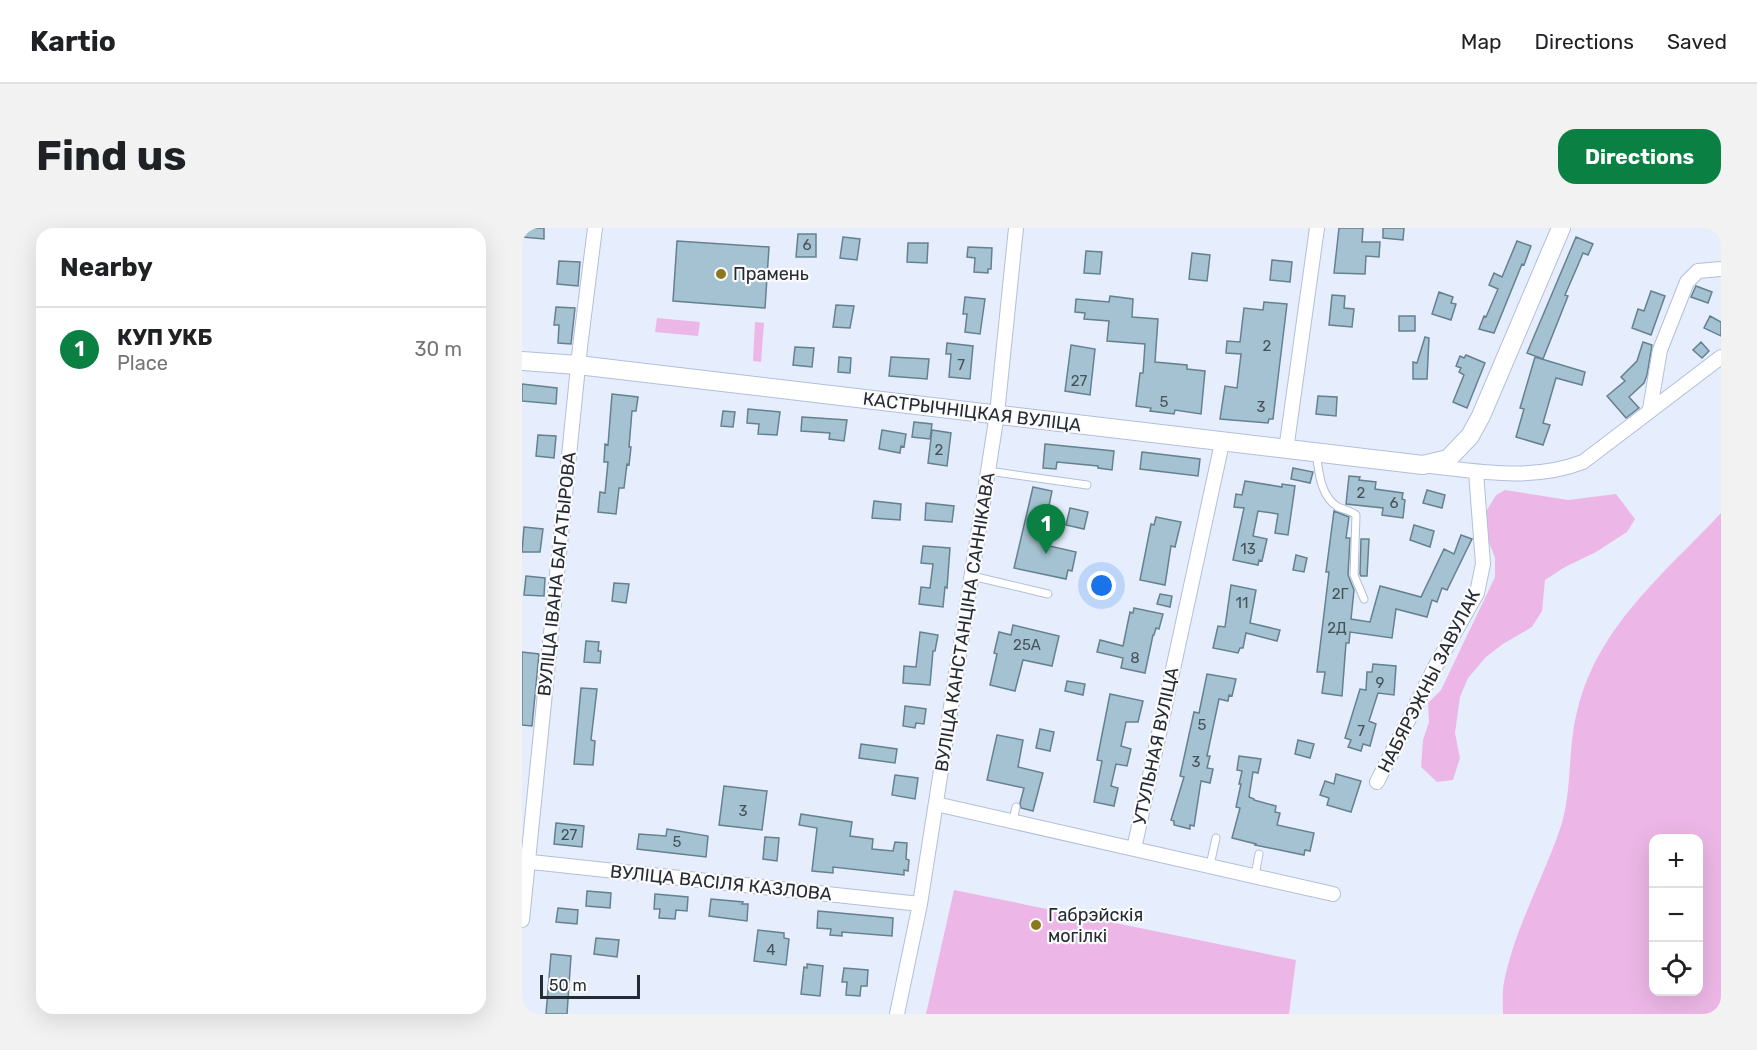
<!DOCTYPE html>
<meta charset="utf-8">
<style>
body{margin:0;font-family:Rubik,sans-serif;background:#f2f2f2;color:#202124}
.controls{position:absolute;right:18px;bottom:18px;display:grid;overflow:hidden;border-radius:12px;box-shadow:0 6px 24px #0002}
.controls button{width:54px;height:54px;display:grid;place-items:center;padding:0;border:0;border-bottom:2px solid #e0e0e0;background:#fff;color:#202124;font:30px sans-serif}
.scale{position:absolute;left:18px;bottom:15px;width:100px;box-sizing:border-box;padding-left:6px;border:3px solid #252b34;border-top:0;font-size:16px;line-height:21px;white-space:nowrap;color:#252b34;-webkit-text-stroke:4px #fbfbfb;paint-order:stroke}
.you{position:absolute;left:580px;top:358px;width:21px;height:21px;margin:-15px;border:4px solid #fff;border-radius:50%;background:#1a73e8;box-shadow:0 0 0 9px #1a73e833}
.badge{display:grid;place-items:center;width:39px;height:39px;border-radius:50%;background:#0b8043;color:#fff;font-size:20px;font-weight:700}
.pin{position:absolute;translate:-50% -50px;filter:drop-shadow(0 2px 3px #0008)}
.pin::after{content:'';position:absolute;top:32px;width:21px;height:18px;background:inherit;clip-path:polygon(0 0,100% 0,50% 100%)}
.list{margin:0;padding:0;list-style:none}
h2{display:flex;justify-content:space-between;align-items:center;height:78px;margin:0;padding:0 24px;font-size:26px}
h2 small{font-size:20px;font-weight:400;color:#757577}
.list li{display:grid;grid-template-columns:39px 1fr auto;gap:18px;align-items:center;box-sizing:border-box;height:84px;padding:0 24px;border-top:2px solid #e0e0e0}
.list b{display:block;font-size:22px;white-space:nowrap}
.list p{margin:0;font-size:20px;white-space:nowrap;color:#757577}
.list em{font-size:20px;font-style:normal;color:#757577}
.icon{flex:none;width:33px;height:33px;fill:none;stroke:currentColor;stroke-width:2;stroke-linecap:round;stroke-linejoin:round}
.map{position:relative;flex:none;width:1199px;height:786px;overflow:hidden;border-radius:18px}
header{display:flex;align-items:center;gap:36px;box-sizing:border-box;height:84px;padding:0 30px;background:#fff;border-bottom:2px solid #e0e0e0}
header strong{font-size:28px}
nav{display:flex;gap:33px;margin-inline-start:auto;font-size:21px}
.intro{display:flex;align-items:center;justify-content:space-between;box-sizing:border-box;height:144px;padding:0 36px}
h1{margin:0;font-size:42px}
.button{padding:15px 27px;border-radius:18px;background:#0b8043;color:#fff;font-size:21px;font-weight:700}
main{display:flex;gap:36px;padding:0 36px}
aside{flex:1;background:#fff;border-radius:18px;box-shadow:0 6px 24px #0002}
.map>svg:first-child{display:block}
</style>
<header>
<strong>Kartio</strong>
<nav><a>Map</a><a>Directions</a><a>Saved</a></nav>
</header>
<div class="intro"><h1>Find us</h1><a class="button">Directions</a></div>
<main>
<aside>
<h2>Nearby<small></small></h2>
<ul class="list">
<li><span class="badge">1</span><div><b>КУП УКБ</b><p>Place</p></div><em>30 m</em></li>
</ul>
</aside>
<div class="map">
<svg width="1199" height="786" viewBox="0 0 1199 786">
<rect width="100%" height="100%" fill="#e6eefe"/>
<path fill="#ecb7e6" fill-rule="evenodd" d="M135 90 178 94 176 108 133 104Z
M233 94 242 95 239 134 231 133Z
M983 262 1046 272 1094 266 1113 291 1105 304 1074 324 1043 339 1023 352 1020 383 1010 399 981 416 964 429 946 450 938 469 933 505 938 530 931 552 915 554 899 539 901 512 907 494 906 475 919 462 973 349V330L965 309V282L974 267Z
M1199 285V786H981C981 776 980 764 982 754 993 700 1020 653 1038 601 1051 563 1045 519 1056 480 1077 397 1143 345 1199 285ZM1132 610H1176V764H1132Z
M432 662 774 732 767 786H404Z"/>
<path fill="#a4c2d1" stroke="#658190" stroke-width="1.5" d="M0 0H22V11L0 9Z
M817 0H841L840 14H858L857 29 844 28 843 46 812 45Z
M861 0H882L881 12 861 10Z
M276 6H294V29H274Z
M321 9 338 11 335 32 318 30Z
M1054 9 1071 16 1066 27 1061 25 1056 37 1043 67 1046 68 1021 131 1005 125Z
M155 13 247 19 243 80 151 73Z
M995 13 1009 18 1002 37 1000 36 972 105 957 101 962 88 964 89 976 61 967 57 972 45 980 49Z
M386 15H406L405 35 385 34Z
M446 19 470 20 469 41H466V45L452 44 453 30 445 29Z
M564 23 580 24 578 46 562 45Z
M670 25 688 27 685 53 667 51Z
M750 32 770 34 768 54 748 52Z
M37 33 58 34 56 58 35 56Z
M1174 58 1190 64 1186 75 1169 69Z
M1129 63 1143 68 1129 107 1110 100 1116 81 1122 83Z
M917 64 931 69 929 75 934 76 929 92 910 86Z
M810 67 823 68 822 80 832 81 830 99 807 97Z
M588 68 611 71 610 89 636 91 633 134 665 137V141L683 143 679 186 653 182 652 186 628 183 629 180 614 178 618 145H621L623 116 585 113 587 93 562 91 563 85 553 84 554 71 587 74Z
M443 69 463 71 458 106 443 104 445 86H441Z
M742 74 765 76 751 191H747L746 195 698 191 703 158 715 160 719 126 704 125 705 113 718 114 722 80 741 82Z
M314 77 332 78 328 100 311 99Z
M34 79 53 80 49 116 36 115 37 97H32Z
M877 88H893V103H877Z
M1188 88 1199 94V108L1182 100Z
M903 109 907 110 905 151H891V134L895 135Z
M1121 114 1130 117 1125 147 1122 155 1107 169 1117 180 1104 190 1085 168 1103 153 1099 149 1115 133Z
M1179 114 1187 123 1180 130 1171 122Z
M425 115 451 118 448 151 427 149 429 126H424Z
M549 117 573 121 568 167 543 163Z
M273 119 292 120 290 139 271 137Z
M944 127 963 135 945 180 931 174 942 147 937 144 939 140 934 138 938 128 942 130Z
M317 129 329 130 328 145 316 144Z
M369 129 407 131 405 151 367 148Z
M1013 129 1063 144 1060 157 1034 150 1021 195 1028 197 1021 217 994 209 1002 181 998 180Z
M0 156 35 160 34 176 0 173Z
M90 166 116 169 114 183H110L107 219H109L107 237 105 236 102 260H97L94 286 76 284 78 264 83 265 86 234H82L83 216 86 217Z
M796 168 815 169 814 188 794 186Z
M226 181 258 184 255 207 236 206 237 196 225 195Z
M201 183 213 184 211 199 199 198Z
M280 189 325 192 322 213 307 211 308 205 279 203Z
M392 194 410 196 408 211 390 209Z
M360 202 384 206 382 219 379 218 378 225 357 221Z
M410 202 429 205 425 238 406 235Z
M16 207 34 208 32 230 14 228Z
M523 216 592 223 590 242 576 240V238L535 234 534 241 521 240Z
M620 224 678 231 676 248 618 241Z
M771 240 791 244 788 255 769 251Z
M827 248 838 249 837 252 854 254 853 261 881 265 880 271 883 272 881 290 860 287 861 280 824 276Z
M723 253 760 259V256L773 258 766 307 753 305 756 286 736 283 731 308 745 311 740 333 737 332 736 337 711 332 722 280 712 279 714 266 720 267Z
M511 259 530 263 519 316 554 324 550 343 546 342 544 351 492 340Z
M905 262 923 267 920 280 901 275Z
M352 273 379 276 378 292 350 290Z
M404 275 432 278 430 294 403 292Z
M548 280 566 284 562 301 544 297Z
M812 283 827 289 824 310H828L826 347 832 362 829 391 848 394 858 358 899 369 922 321 932 326 939 307 950 311 925 362 920 360 915 374 910 372 905 389 874 381 870 410 828 404 827 415H824L820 468 800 465 803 444H795L807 344H804Z
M634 289 659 294 653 319 649 318 643 357 618 352 629 296 632 297Z
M892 297 912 303 908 319 888 312Z
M2 299 21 301 18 324H0Z
M839 311H847L845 348H839L838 346Z
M401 318 428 320 425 360 423 359 421 379 397 376 399 359 408 360 411 336 399 335Z
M774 327 785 330 782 344 771 342Z
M4 348 23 350 22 368 2 367Z
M92 355 107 356 104 375 90 373Z
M709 357 734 362 728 395 758 402 755 413 724 405 721 420H718L716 425 691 420 696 398 703 399Z
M638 366 650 368 648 379 635 376Z
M612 380 641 386 637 401 634 400 632 407H631L623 445 599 440 601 430 575 424 578 412 601 418 608 384 611 385Z
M491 397 537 408 530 438 501 432 493 463 468 457 475 426 472 425 477 404 489 407Z
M398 404 416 407 413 423H411L408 457 381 455 382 438 394 439Z
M64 413 77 414 76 423H79L78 435 62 434Z
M0 424 17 426 10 498 0 497Z
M851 436 874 438 872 467 856 465 847 493 854 496 848 518 841 516 839 523 826 519 829 512 823 510 838 461 844 462 845 444H850Z
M685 446 714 451 710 468 707 467 706 473 697 471 685 528H688L685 540 691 541 688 555 679 553 672 598 668 597V601L652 597V593L649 592 662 549 658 548 672 484 677 485Z
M545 453 563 456 561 467 543 463Z
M59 460 75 461 69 512 73 513 71 537 52 536Z
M588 466 621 473 616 494H604L599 518 609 521 605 538 594 536 589 558 596 560 592 578 572 574 580 533 575 532Z
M383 478 404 481 402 496 394 495 393 500 381 498Z
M518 501 532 504 528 523 514 520Z
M475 507 501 512 496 539 521 545 511 583 499 580 498 575 502 560 465 552Z
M776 512 792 516 788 530 773 526Z
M339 516 375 521 373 535 337 530Z
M717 528 739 531 736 545 731 544 727 569 732 571V572L754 578 753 584 758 585 755 597 792 605 788 623 783 622 782 627 733 617 734 616 710 610 718 580 714 579 719 556H717L720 543 715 542Z
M814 546 839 553 829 584 805 577 807 570 798 567 803 553 812 556Z
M373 547 396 550 393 571 370 567Z
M202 558 245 563 240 602 197 597Z
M279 586 330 594 328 608 351 611 350 621 371 623 373 614 385 615 384 631 387 632 386 643 382 642V647L311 639V645L290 643 295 600 277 597Z
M34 595 62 598 60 619 32 616Z
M145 601 186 608 184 629 115 621 117 606 144 608Z
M243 609 257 610 255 633 241 631Z
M65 663 89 665 88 680 64 678Z
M133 666 166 669 165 683 154 682 153 691 137 690 138 681H132Z
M189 671 221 674 220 676H226L225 693 187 688Z
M36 680 56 682 55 696 34 694Z
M296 683 371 690 370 708 320 704V708L308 707 309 701 295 700Z
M236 702 262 705V710L267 711 264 737 232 733Z
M74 710 97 712 95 729 72 726Z
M29 726 49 728 45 786H24Z
M285 736 301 738 298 768 279 766 282 739 285 740Z
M322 740 346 742 345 758H339L338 768 324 767 325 754H320Z"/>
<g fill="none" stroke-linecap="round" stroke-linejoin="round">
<g stroke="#b2bfd9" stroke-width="9">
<path id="service" d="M794 225C797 244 798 268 816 279 822 282 828 282 834 287L832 347 842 371
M466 243 565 257
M450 348 526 366
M491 592 494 579
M688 637 694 610
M733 647 737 626"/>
</g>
<g stroke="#b2bfd9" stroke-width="16">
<path id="minor" d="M1128 181 1138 122 1165 54 1176 43 1199 41
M700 215 612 621 811 666
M764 222 795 0
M908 238C960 244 1011 253 1061 234L1199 129
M855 554 912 441 955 365 961 336 954 244
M414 576 612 621
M0 633 398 676
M0 692 58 119 73 0
M375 786 398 676 475 186 494 0"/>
</g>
<g stroke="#b2bfd9" stroke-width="20">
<path id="secondary" d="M0 133 56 137 901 237 926 231 948 208 959 188 1039 0"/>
</g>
<use href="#service" stroke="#fff" stroke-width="7"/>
<use href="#minor" stroke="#fff" stroke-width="14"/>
<use href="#secondary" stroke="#fff" stroke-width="18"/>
</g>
<g fill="#8b781c" stroke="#fbfbfb" stroke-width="2">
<circle cx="199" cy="46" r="6"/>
<circle cx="514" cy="697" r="6"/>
</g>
<g text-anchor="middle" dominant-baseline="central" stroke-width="4.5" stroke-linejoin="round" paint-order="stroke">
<g font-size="15" fill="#45515b">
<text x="285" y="17">6</text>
<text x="745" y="118">2</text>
<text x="439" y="137">7</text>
<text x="557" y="153">27</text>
<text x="642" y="174">5</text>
<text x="739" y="179">3</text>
<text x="417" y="222">2</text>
<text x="839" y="265">2</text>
<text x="872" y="275">6</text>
<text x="726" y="321">13</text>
<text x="818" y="366">2Г</text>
<text x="720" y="375">11</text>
<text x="815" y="400">2Д</text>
<text x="505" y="417">25А</text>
<text x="613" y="430">8</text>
<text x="858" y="455">9</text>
<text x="680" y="497">5</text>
<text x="839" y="503">7</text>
<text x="674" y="534">3</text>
<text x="221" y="583">3</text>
<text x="47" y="607">27</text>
<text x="155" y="614">5</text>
<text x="249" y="722">4</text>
</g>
<g font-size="18" fill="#252b34" stroke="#fbfbfb" text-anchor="start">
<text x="211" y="46">Прамень</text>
<text x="526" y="687">Габрэйскія<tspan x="526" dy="21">могілкі</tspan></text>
</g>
<g font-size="18" fill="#252b34" stroke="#fbfbfb">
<text transform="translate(450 184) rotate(7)">КАСТРЫЧНІЦКАЯ ВУЛІЦА</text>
<text transform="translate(35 346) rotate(-84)">ВУЛІЦА ІВАНА БАГАТЫРОВА</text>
<text transform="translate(443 394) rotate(-81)">ВУЛІЦА КАНСТАНЦІНА САННІКАВА</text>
<text transform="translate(907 453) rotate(-63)">НАБЯРЭЖНЫ ЗАВУЛАК</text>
<text transform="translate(634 518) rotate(-78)">УТУЛЬНАЯ ВУЛІЦА</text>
<text transform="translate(199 655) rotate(6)">ВУЛІЦА ВАСІЛЯ КАЗЛОВА</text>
</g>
</g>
</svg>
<div class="controls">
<button>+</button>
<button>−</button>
<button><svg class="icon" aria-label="locate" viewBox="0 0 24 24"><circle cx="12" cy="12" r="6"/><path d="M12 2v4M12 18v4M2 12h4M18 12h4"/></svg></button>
</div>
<div class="scale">50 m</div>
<div class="you"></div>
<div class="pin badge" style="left:524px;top:326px">1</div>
</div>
</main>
